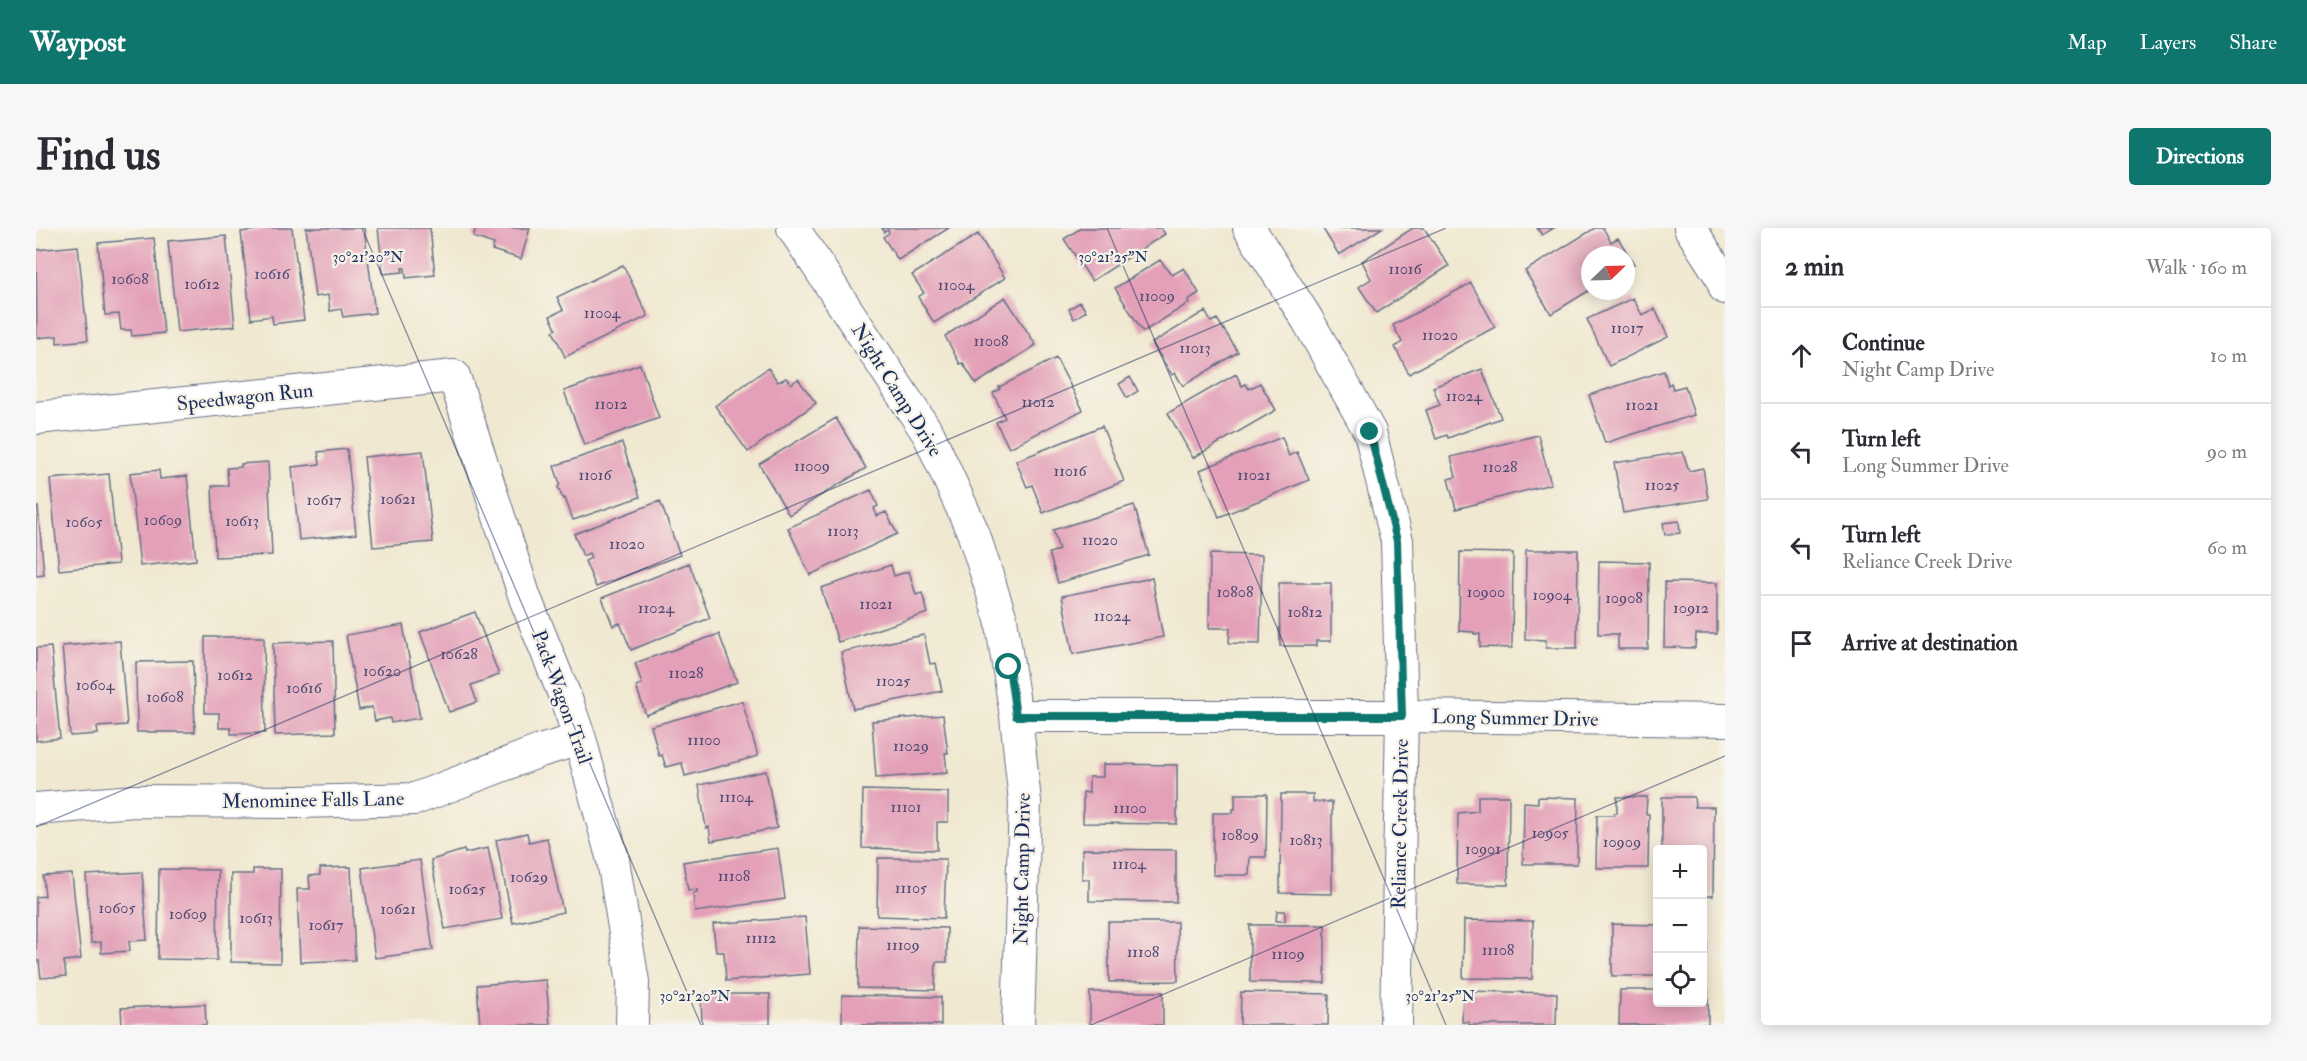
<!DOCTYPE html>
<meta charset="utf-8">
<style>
body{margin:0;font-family:"IM FELL Double Pica",serif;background:#f7f7f7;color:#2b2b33}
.controls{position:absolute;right:18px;bottom:18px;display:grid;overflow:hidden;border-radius:6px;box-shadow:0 3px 15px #0003}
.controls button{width:54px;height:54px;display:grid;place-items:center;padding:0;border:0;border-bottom:2px solid #e1e1e2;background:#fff;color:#2b2b33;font:30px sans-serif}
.compass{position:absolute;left:1545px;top:18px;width:54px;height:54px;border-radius:50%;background:#fff;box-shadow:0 3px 15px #0003;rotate:67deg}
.stop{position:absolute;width:18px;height:18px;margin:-14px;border:4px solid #0f766e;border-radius:50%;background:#fff}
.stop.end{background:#0f766e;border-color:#fff;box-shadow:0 2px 6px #0008}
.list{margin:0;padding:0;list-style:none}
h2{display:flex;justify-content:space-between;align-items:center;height:78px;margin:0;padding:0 24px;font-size:26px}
h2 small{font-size:20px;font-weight:400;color:#7c7c81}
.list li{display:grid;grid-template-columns:39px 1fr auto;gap:18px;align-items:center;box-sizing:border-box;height:96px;padding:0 24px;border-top:2px solid #e1e1e2}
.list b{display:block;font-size:22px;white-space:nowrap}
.list p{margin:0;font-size:20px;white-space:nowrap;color:#7c7c81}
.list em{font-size:20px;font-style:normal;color:#7c7c81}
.icon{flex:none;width:33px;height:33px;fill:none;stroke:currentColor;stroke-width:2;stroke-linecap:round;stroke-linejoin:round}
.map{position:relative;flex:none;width:1689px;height:797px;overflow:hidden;border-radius:6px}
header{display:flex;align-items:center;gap:36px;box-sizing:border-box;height:84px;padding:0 30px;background:#0f766e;color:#fff}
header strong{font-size:28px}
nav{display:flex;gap:33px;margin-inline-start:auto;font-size:21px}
.intro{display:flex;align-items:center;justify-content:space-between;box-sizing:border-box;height:144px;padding:0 36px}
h1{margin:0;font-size:42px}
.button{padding:15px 27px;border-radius:6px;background:#0f766e;color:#fff;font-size:21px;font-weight:700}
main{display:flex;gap:36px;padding:0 36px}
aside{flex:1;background:#fff;border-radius:6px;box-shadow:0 3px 15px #0003}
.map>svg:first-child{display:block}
</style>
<header>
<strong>Waypost</strong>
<nav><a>Map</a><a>Layers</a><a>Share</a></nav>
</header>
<div class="intro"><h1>Find us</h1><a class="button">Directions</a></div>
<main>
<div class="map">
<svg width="1689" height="797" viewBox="0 0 1689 797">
<rect width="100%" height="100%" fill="#f7f3e8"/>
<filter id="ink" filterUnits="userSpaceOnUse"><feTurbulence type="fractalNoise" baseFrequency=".0167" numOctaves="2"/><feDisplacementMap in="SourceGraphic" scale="12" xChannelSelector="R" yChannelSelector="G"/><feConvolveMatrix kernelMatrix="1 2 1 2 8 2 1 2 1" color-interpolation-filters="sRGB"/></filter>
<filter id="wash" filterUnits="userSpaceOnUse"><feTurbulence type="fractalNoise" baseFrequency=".008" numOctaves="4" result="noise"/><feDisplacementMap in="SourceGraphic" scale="24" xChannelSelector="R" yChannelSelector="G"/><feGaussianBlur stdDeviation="1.35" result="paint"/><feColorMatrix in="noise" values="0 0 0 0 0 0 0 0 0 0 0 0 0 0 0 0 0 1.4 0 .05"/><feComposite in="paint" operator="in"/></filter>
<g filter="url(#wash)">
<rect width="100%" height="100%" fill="#f0e8d0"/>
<g id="blocks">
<path fill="#e3a0b8" d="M234 0H256L268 92 237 96 236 88 215 91 205 4Z
M270 0H328L339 85 307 89 305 81 294 83 292 67 279 69Z
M342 0H394L399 47 370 50 369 40H366L367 44 347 46Z
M440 0H494L485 31 456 22 458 16 437 9Z
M846 0H913L862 32 847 9 853 5 852 2 848 4Z
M1045 0H1125L1129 6 1056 53 1028 11Z
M1289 0H1346L1303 27 1287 1Z
M1377 0H1388L1413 38 1340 85 1323 59 1335 51 1326 33Z
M1501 0H1518L1506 7Z
M1559 0H1567L1575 14 1582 10 1598 36 1590 40V27H1554V62L1515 86 1489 43Z
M942 6 969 50 898 95 882 69 888 65 876 47Z
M190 8 199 98 141 104 132 13Z
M118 10 128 105 96 108 95 102H85L83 86 69 87 62 15Z
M42 18 52 112 21 115V108L1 110 0 22Z
M1124 32 1136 47 1148 40 1163 65 1152 72 1153 75 1107 104 1079 60Z
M587 37 612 88 529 129 517 103 520 101 514 88 527 82 521 69Z
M1435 55 1459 99 1373 146 1359 119 1366 114 1357 97Z
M969 69 1000 117 940 156 927 135 924 136 909 108Z
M1597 70 1606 87 1619 81 1632 109 1573 138 1551 91Z
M1044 74 1050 83 1038 91 1033 81Z
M1169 83 1175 94 1181 91 1202 124 1147 158 1139 145 1136 147 1116 115Z
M1020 130 1047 182 973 220 960 194 969 190 957 165 964 161 963 159Z
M604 136 623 190 548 217 528 163Z
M732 140 742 154 750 150 755 156 762 151 780 175 712 224 679 178Z
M1446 141 1465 190 1412 210 1411 207 1400 211 1390 182 1404 177 1397 159Z
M1628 143 1632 157 1635 155 1637 161 1649 158 1658 187 1569 215 1553 167Z
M1200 146 1206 158 1210 156 1213 161 1224 155 1240 182 1157 230 1132 185Z
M1094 149 1102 163 1091 170 1083 156Z
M800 190 830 240 753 287 723 236Z
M1066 198 1088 253 1007 285 996 257 991 259 980 233Z
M1502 207 1515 256 1420 281 1412 251 1420 249 1415 229Z
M1246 209 1253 228 1261 224 1273 252 1183 289 1164 242Z
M586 215 604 269 537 292 529 270 527 271 522 259 524 256 518 238Z
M311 221 320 306 263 312 256 239 284 236 282 224Z
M387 223 397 314 337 319 328 229Z
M1647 224 1653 243 1667 240 1672 271 1587 285 1578 235Z
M232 234 236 327 179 329 176 258H192L191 240 205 239V236Z
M123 242 124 251 151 248 160 332 104 338 94 245Z
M73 246 82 336 23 342 14 251Z
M835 262 842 278 838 280 841 288 850 284 861 306 774 347 752 300Z
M624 273 644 327 560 359 549 333 555 330 553 325 547 328 538 306Z
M1098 277 1113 327 1022 355 1013 325 1023 322 1017 302Z
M0 279H2L8 347 0 348Z
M1643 293 1644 305 1629 307 1627 295Z
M1490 322H1542L1541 420H1510V412L1489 411Z
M1424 324 1477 325 1476 420 1444 419V406H1438V404L1423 403Z
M1174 326 1226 327 1224 416 1193 415 1194 400H1173Z
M1563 333 1613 334 1612 421H1582V406H1562Z
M653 335 674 390 595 422 584 395 577 398 566 370Z
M855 337 858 348 873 343 880 367 886 365 892 385 802 414 785 360Z
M1116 350 1127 409 1037 426 1026 368Z
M1629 354 1681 355V406H1660L1659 420 1628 419Z
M1243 355H1295V413H1280V418H1244Z
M439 384 463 447 435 457 441 474 413 484 384 404Z
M367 397 384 490 355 495 354 490 339 493 336 479 323 482 310 407Z
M683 406 701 454 610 487 600 458 606 456 599 435Z
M888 407 894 436 900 435 906 463 817 481 805 424Z
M169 409H228L229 505 195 506V500H183V485H169Z
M84 413 91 497 61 499 62 506 34 508 26 418Z
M297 413 299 505 239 507 237 415Z
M15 419 24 510 0 513V420Z
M157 433 159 504H101L100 434Z
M706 473 722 528 649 548 646 535 630 539 626 527 623 528 615 498Z
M907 487 912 525H909L911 545 840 550 836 493Z
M1067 536 1141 537V596L1047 595V564L1053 565V549H1067Z
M730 543 741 600 675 613 673 599 670 600 663 557Z
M827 562 912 564V594H901V622L826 620Z
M1199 566H1231L1230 629H1214L1213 647H1177V585H1197V581H1199Z
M1245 566H1277V574H1296V666L1244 665Z
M1442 568H1473L1472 657 1421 656 1422 585 1442 583Z
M1502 569 1542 570 1541 636H1487L1488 574 1502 575Z
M1581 569H1611L1610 586H1613L1612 640H1560L1561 587H1578V585H1581Z
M1626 569H1658L1659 579H1678L1677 668H1666V622H1626Z
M491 605 493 614 511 610 527 684 477 695 460 612Z
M452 620 466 691 409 701 395 632 428 622 429 625Z
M742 620 749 671 659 684 657 665 661 664V661L652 662 647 634Z
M1046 621 1140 622V674L1053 673V651H1046Z
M842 630 910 631 908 690 841 688Z
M384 632 397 722 339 730 326 640Z
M315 639 319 732 264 734 261 661H274L273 648 284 647V640Z
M123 641 182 642 181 732 122 731Z
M217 641H245L244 735 195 734V646H217Z
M106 644 111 712 93 713 94 723 65 725V714L55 715 50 647Z
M36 646 45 731 28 733 30 748 5 750 3 733H0V669L9 668 7 648Z
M1241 683H1249V693H1240Z
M769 689 774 746 690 753 688 724H680L677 696Z
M1428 692 1497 693 1496 751 1427 750Z
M1072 694H1141L1142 753 1073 754Z
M1576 696 1622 697V748H1576Z
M1214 697H1289V755L1214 754Z
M1666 697H1671V725H1666Z
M823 698 911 700V734H900L899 762 822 760Z
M510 752 514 797H444L441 757Z
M1584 762H1622V774H1666V763H1672V796L1583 797Z
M1427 763 1521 765 1520 797H1433V794H1426Z
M1054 764H1127V797H1054Z
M1205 764 1293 766 1292 797H1204Z
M665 766H734V797H666Z
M806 767 905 769V797H806Z
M169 776 170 797H86L85 780Z"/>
</g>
</g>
<g filter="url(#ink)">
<use href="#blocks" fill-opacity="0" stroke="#667086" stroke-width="1.5"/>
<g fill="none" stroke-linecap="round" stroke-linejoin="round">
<g stroke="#667086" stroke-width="34">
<path id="minor" d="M757 0 893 207 937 304 965 391 980 488 989 574 982 797
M1213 0 1271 91 1334 204 1361 313 1366 488 1360 797
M1654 0 1686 50 1689 60
M0 190 418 148 489 370 530 471 544 511 577 632 597 754 596 797
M980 488H1366L1689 492
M0 581 98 573 262 574 379 571 504 523 544 511"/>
</g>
<use href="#minor" stroke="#fff" stroke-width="32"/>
</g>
</g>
<g fill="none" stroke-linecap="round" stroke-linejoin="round" filter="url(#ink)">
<path stroke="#0f766e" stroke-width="8" d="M973 439 980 488H1366L1361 313 1334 204"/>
</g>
<path fill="none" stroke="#1b2f5e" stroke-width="1.5" stroke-opacity="0.45" d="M326 0 665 797M1071 0 1410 797M0 599 1410 0M1055 797 1689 528"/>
<g text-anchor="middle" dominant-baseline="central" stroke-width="4.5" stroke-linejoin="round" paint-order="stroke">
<g font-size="16" fill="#4d4b74">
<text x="1369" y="41">11016</text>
<text x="236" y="46">10616</text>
<text x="94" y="51">10608</text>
<text x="166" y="56">10612</text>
<text x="920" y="57">11004</text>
<text x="1121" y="68">11009</text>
<text x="566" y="85">11004</text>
<text x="1591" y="100">11017</text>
<text x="1404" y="107">11020</text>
<text x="955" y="113">11008</text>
<text x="1159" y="120">11013</text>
<text x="1428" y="168">11024</text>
<text x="1002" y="174">11012</text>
<text x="575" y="176">11012</text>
<text x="1606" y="177">11021</text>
<text x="776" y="238">11009</text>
<text x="1464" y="239">11028</text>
<text x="1034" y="243">11016</text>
<text x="559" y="247">11016</text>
<text x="1218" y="247">11021</text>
<text x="1626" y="257">11025</text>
<text x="362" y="271">10621</text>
<text x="288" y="272">10617</text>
<text x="127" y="292">10609</text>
<text x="206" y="293">10613</text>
<text x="48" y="294">10605</text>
<text x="807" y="303">11013</text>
<text x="1064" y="312">11020</text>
<text x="591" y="316">11020</text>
<text x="1199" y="364">10808</text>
<text x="1450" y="364">10900</text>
<text x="1516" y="367">10904</text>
<text x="1588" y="370">10908</text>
<text x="840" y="376">11021</text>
<text x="620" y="380">11024</text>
<text x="1655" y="380">10912</text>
<text x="1269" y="384">10812</text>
<text x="1076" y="388">11024</text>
<text x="423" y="426">10628</text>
<text x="346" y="443">10620</text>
<text x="650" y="445">11028</text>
<text x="199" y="447">10612</text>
<text x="857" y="453">11025</text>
<text x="59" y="457">10604</text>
<text x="268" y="460">10616</text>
<text x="129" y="469">10608</text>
<text x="668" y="512">11100</text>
<text x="875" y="518">11029</text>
<text x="700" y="569">11104</text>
<text x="870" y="579">11101</text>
<text x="1094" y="580">11100</text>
<text x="1514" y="605">10905</text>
<text x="1204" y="607">10809</text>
<text x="1270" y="612">10813</text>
<text x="1586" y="614">10909</text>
<text x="1447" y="621">10901</text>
<text x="1093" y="636">11104</text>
<text x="698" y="648">11108</text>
<text x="493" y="649">10629</text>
<text x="875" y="660">11105</text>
<text x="431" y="661">10625</text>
<text x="81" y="680">10605</text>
<text x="362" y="681">10621</text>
<text x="152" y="686">10609</text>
<text x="220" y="690">10613</text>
<text x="290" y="697">10617</text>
<text x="725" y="710">11112</text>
<text x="867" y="717">11109</text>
<text x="1462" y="722">11108</text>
<text x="1107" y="724">11108</text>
<text x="1252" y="726">11109</text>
</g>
<g font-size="20" fill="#1b2f5e" stroke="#f7f3e8">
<text transform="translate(861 162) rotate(58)">Night Camp Drive</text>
<text transform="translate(209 169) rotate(-6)">Speedwagon Run</text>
<text transform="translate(526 469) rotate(70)">Pack Wagon Trail</text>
<text transform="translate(1479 490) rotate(1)">Long Summer Drive</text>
<text transform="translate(277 572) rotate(-1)">Menominee Falls Lane</text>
<text transform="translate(1364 596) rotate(-89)">Reliance Creek Drive</text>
<text transform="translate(986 641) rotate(-89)">Night Camp Drive</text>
</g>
</g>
<g font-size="15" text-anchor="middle" fill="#1b2f5e" stroke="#f7f3e8" stroke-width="4.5" stroke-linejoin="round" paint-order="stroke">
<text x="332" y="34">30°21'20"N</text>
<text x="1077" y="34">30°21'25"N</text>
<text x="659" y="773">30°21'20"N</text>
<text x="1404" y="773">30°21'25"N</text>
</g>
</svg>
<div class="controls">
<button>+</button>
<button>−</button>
<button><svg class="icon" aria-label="locate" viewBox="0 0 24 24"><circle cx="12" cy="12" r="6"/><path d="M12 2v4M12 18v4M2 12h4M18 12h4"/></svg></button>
</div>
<svg class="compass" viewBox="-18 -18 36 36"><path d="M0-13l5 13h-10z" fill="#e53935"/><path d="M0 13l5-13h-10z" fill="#7c7c81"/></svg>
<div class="stop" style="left:973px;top:439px"></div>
<div class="stop end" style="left:1334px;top:204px"></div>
</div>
<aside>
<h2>2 min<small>Walk · 160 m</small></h2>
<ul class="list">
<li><svg class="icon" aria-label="ahead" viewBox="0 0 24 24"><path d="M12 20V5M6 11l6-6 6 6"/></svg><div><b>Continue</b><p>Night Camp Drive</p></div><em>10 m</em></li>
<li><svg class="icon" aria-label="left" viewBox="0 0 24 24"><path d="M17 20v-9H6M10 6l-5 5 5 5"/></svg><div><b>Turn left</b><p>Long Summer Drive</p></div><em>90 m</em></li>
<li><svg class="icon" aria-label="left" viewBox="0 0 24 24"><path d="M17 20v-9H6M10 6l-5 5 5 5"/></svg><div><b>Turn left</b><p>Reliance Creek Drive</p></div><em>60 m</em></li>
<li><svg class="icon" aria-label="arrive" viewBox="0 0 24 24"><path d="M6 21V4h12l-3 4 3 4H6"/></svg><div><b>Arrive at destination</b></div></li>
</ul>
</aside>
</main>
